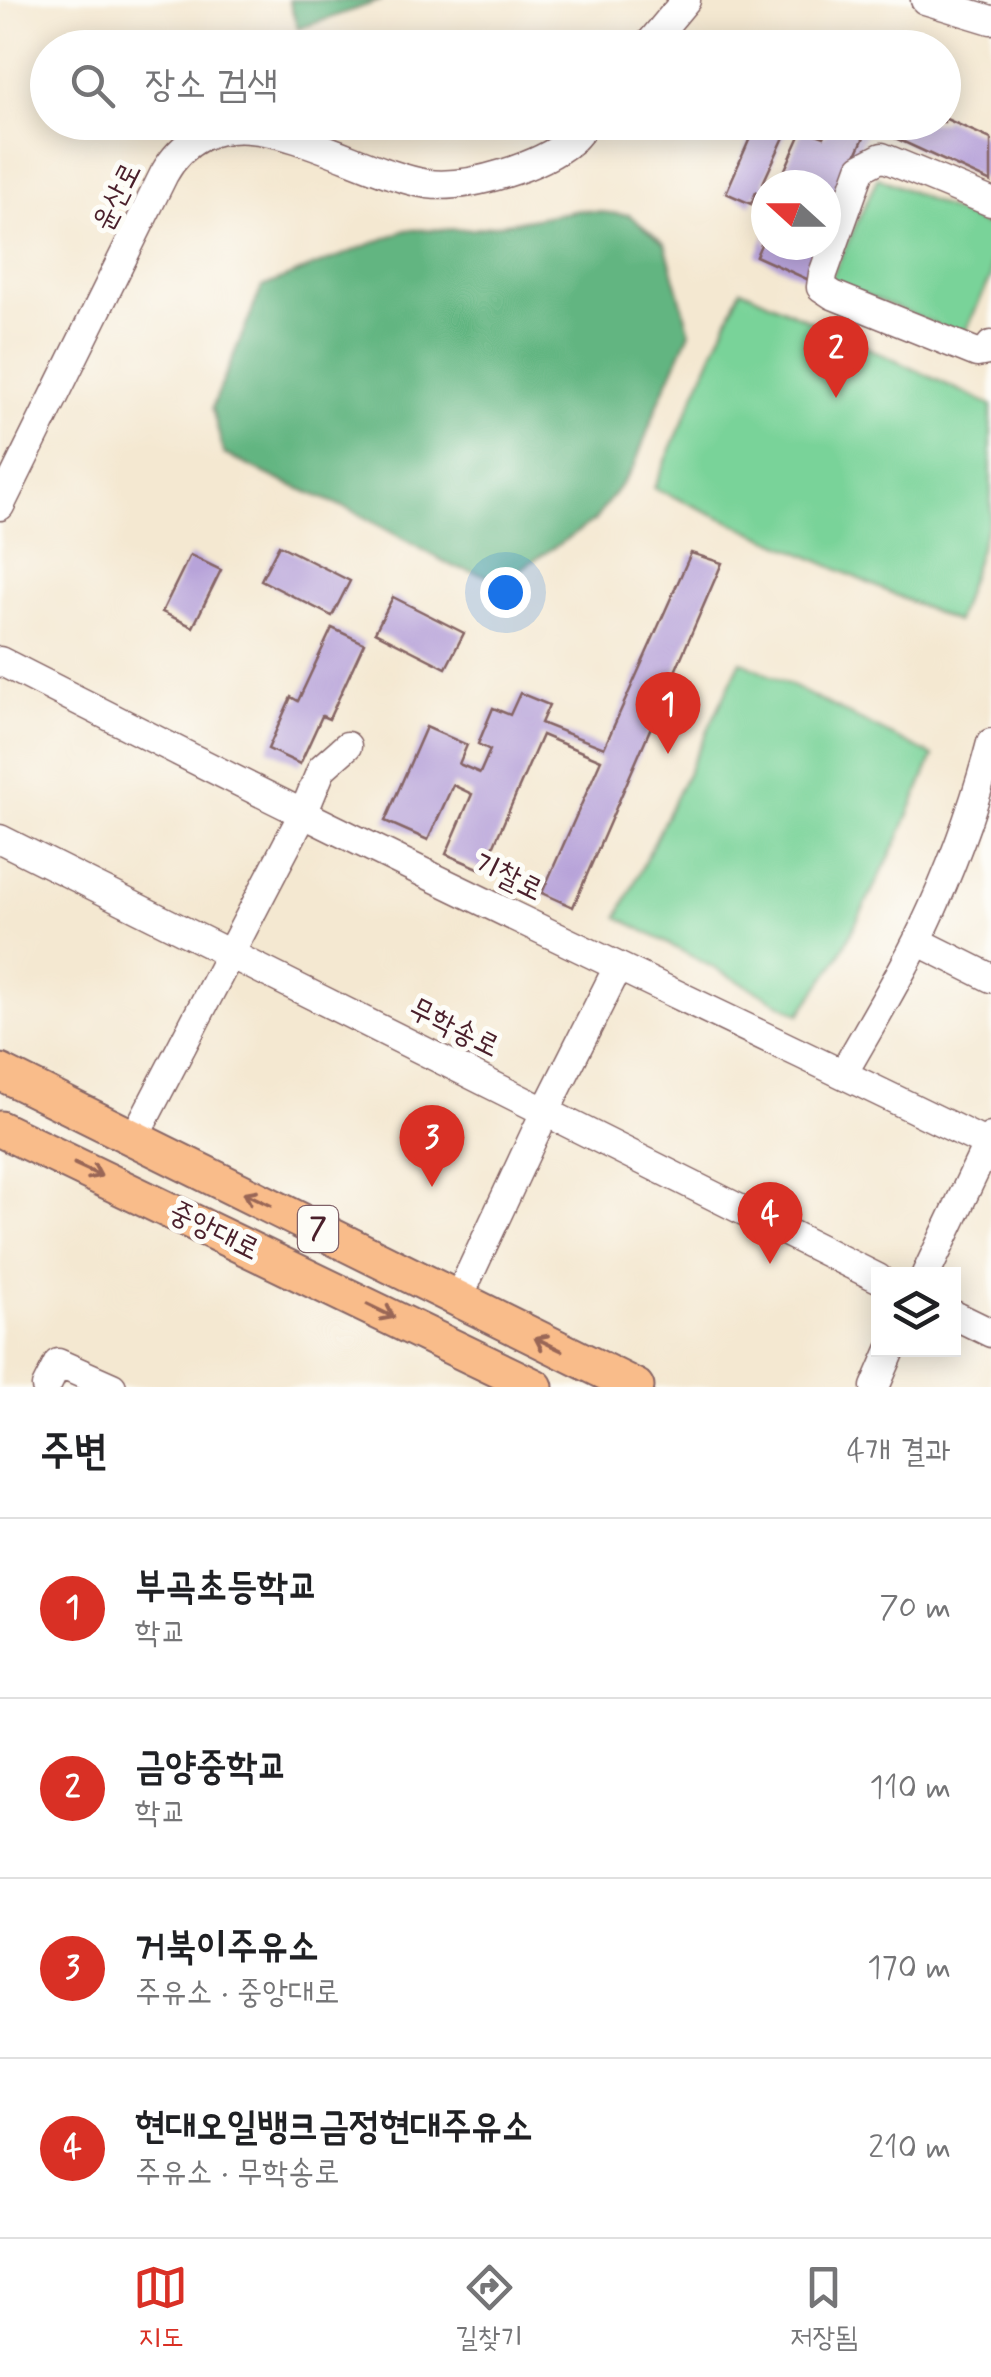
<!DOCTYPE html>
<html lang="ko">
<meta charset="utf-8">
<style>
body{margin:0;font-family:Mynerve,"Poor Story",sans-serif;background:#f6f6f6;color:#202124}
.controls{position:absolute;right:30px;bottom:30px;display:grid;overflow:hidden;border-radius:0px;box-shadow:0 5px 25px #0003}
.controls button{width:90px;height:90px;display:grid;place-items:center;padding:0;border:0;border-bottom:2px solid #e0e0e0;background:#fff;color:#202124;font:50px sans-serif}
.compass{position:absolute;left:751px;top:170px;width:90px;height:90px;border-radius:50%;background:#fff;box-shadow:0 5px 25px #0003;rotate:291deg}
.you{position:absolute;left:505px;top:592px;width:35px;height:35px;margin:-25px;border:8px solid #fff;border-radius:50%;background:#1a73e8;box-shadow:0 0 0 15px #1a73e833}
.badge{display:grid;place-items:center;width:65px;height:65px;border-radius:50%;background:#d93025;color:#fff;font-size:32px;font-weight:700}
.pin{position:absolute;translate:-50% -82px;filter:drop-shadow(0 2px 5px #0008)}
.pin::after{content:'';position:absolute;top:52px;width:35px;height:30px;background:inherit;clip-path:polygon(0 0,100% 0,50% 100%)}
.list{margin:0;padding:0;list-style:none}
h2{display:flex;justify-content:space-between;align-items:center;height:130px;margin:0;padding:0 40px;font-size:42px}
h2 small{font-size:32px;font-weight:400;color:#757577}
.list li{display:grid;grid-template-columns:65px 1fr auto;gap:30px;align-items:center;box-sizing:border-box;height:180px;padding:0 40px;border-top:2px solid #e0e0e0}
.list b{display:block;font-size:38px;white-space:nowrap}
.list p{margin:0;font-size:32px;white-space:nowrap;color:#757577}
.list em{font-size:32px;font-style:normal;color:#757577}
.icon{flex:none;width:55px;height:55px;fill:none;stroke:currentColor;stroke-width:2;stroke-linecap:round;stroke-linejoin:round}
.map{position:relative;flex:none;width:991px;height:1387px;overflow:hidden}
.search{position:absolute;background:#fff;box-shadow:0 5px 25px #0003;left:30px;right:30px;top:30px;height:110px;display:flex;align-items:center;gap:25px;box-sizing:border-box;padding:0 35px;border-radius:55px;color:#757577;font-size:38px}
.sheet{height:850px;background:#fff}
nav{display:flex;justify-content:space-around;align-items:center;box-sizing:border-box;height:140px;border-top:2px solid #e0e0e0;background:#fff;font-size:28px;color:#757577}
nav a{display:grid;justify-items:center;gap:5px}
nav .on{color:#d93025}
.map>svg:first-child{display:block}
</style>
<div class="map">
<svg width="991" height="1387" viewBox="0 0 991 1387">
<rect width="100%" height="100%" fill="#fdfcf7"/>
<filter id="ink" filterUnits="userSpaceOnUse"><feTurbulence type="fractalNoise" baseFrequency=".01" numOctaves="2"/><feDisplacementMap in="SourceGraphic" scale="20" xChannelSelector="R" yChannelSelector="G"/><feConvolveMatrix kernelMatrix="1 2 1 2 8 2 1 2 1" color-interpolation-filters="sRGB"/></filter>
<filter id="wash" filterUnits="userSpaceOnUse"><feTurbulence type="fractalNoise" baseFrequency=".0048" numOctaves="4" result="noise"/><feDisplacementMap in="SourceGraphic" scale="40" xChannelSelector="R" yChannelSelector="G"/><feGaussianBlur stdDeviation="2.25" result="paint"/><feColorMatrix in="noise" values="0 0 0 0 0 0 0 0 0 0 0 0 0 0 0 0 0 1.4 0 .05"/><feComposite in="paint" operator="in"/></filter>
<g filter="url(#wash)">
<rect width="100%" height="100%" fill="#f4e8d1"/>
<path fill="#79d399" stroke="#627962" stroke-width="2.5" d="M878 177 991 228V277L963 336 830 280Z
M741 289 991 405V514L956 622 654 488Z
M741 661 933 756 898 840 837 960 800 1014 618 917Z"/>
<path fill="#62b581" stroke="#566a56" stroke-width="2.5" d="M289 0H382L298 29Z
M580 210 629 215 665 244 690 332 660 399 634 467 594 521 504 580 454 567 353 511 279 480 224 454 212 408 262 287 406 230 474 229Z"/>
<g id="blocks">
<path fill="#b7a3d9" d="M944 118 991 139V182L869 126 826 222V185H778L803 129 824 137 831 122H944Z
M757 122H791L763 183 766 184V196L756 192 751 204 726 193Z
M766 233V245H818L824 248 809 280 756 256Z
M279 545 350 581 332 616 261 580Z
M691 553 722 563 573 907 542 893 601 760 542 735 483 870 446 854 472 794 453 785 428 840 385 821 426 727 467 745 459 764 480 773 490 750 478 744 493 708 510 715 520 693 549 705 541 723 604 748Z
M190 555 221 570 193 627 162 612Z
M393 597 464 633 446 668 375 632Z
M332 628 364 643 329 719 322 716 300 764 268 749 291 697 298 701Z"/>
</g>
</g>
<g filter="url(#ink)">
<use href="#blocks" fill-opacity="0" stroke="#866565" stroke-width="2.5"/>
<g fill="none" stroke-linecap="round" stroke-linejoin="round">
<g stroke="#866565" stroke-width="31">
<path id="minor" d="M925 0 991 20
M646 48 686 0
M991 202 882 157 861 168 823 274 821 287 833 295 977 353 988 351 991 345
M0 506 164 174C222 72 347 172 428 184 469 189 541 166 572 140 578 135 582 128 587 122
M0 661C101 712 202 764 304 814 532 927 762 1034 991 1146
M0 839 878 1278
M917 941 991 978
M844 1072C870 1026 899 979 922 931 951 870 974 808 991 743
M134 1138 303 814 322 768 347 746
M926 1274 991 1137
M458 1299 546 1110 618 967
M954 1315 991 1333
M46 1387 58 1363 112 1387
M875 1387 891 1350"/>
</g>
<g stroke="#866565" stroke-width="39">
<path id="major" d="M0 1072 636 1387
M0 1129 535 1387"/>
</g>
<use href="#minor" stroke="#fff" stroke-width="28"/>
<use href="#major" stroke="#f9bc8a" stroke-width="35"/>
</g>
<defs><path id="oneway-shaft" d="M-6 0H5M1.5-3L5.5 0L1.5 3" fill="none" stroke-width="1.6" stroke-linecap="round" stroke-linejoin="round" transform="scale(2.5)"/></defs>
<g stroke="#996656">
<use href="#oneway-shaft" transform="translate(88 1170) rotate(25)"/>
<use href="#oneway-shaft" transform="translate(257 1199) rotate(-154)"/>
<use href="#oneway-shaft" transform="translate(381 1311) rotate(26)"/>
<use href="#oneway-shaft" transform="translate(548 1344) rotate(-154)"/>
</g>
</g>
<g text-anchor="middle" dominant-baseline="central" stroke-width="10" stroke-linejoin="round" paint-order="stroke">
<rect fill="#fdfcf7" stroke="#806168" stroke-width="2.5" x="298" y="1206" width="40" height="46" rx="8"/>
<g font-size="28" font-weight="bold" fill="#4a1f2b">
<text x="318" y="1229">7</text>
</g>
<g font-size="30" fill="#4a1f2b" stroke="#fdfcf7">
<text transform="translate(117 197) rotate(-63)">윤산로</text>
<text transform="translate(508 877) rotate(26)">기찰로</text>
<text transform="translate(454 1028) rotate(26)">무학송로</text>
<text transform="translate(214 1231) rotate(26)">중앙대로</text>
</g>
</g>
</svg>
<div class="controls">
<button><svg class="icon" aria-label="layers" viewBox="0 0 24 24"><path d="M12 4l9 5-9 5-9-5zM3 14l9 5 9-5"/></svg></button>
</div>
<svg class="compass" viewBox="-18 -18 36 36"><path d="M0-13l5 13h-10z" fill="#e53935"/><path d="M0 13l5-13h-10z" fill="#757577"/></svg>
<div class="you"></div>
<div class="pin badge" style="left:668px;top:754px">1</div>
<div class="pin badge" style="left:836px;top:398px">2</div>
<div class="pin badge" style="left:432px;top:1187px">3</div>
<div class="pin badge" style="left:770px;top:1264px">4</div>
<div class="search"><svg class="icon" aria-label="search" viewBox="0 0 24 24"><circle cx="10" cy="10" r="6"/><path d="M15 15l6 6"/></svg>장소 검색</div>
</div>
<section class="sheet">
<h2>주변<small>4개 결과</small></h2>
<ul class="list">
<li><span class="badge">1</span><div><b>부곡초등학교</b><p>학교</p></div><em>70 m</em></li>
<li><span class="badge">2</span><div><b>금양중학교</b><p>학교</p></div><em>110 m</em></li>
<li><span class="badge">3</span><div><b>거북이주유소</b><p>주유소 · 중앙대로</p></div><em>170 m</em></li>
<li><span class="badge">4</span><div><b>현대오일뱅크금정현대주유소</b><p>주유소 · 무학송로</p></div><em>210 m</em></li>
</ul>
</section>
<nav>
<a class="on"><svg class="icon" aria-label="map" viewBox="0 0 24 24"><path d="M3 6l6-2 6 2 6-2v14l-6 2-6-2-6 2zM9 4v14M15 6v14"/></svg>지도</a>
<a><svg class="icon" aria-label="directions" viewBox="0 0 24 24"><path d="M12 3l9 9-9 9-9-9zM9 14v-3h6M13 9l2 2-2 2"/></svg>길찾기</a>
<a><svg class="icon" aria-label="saved" viewBox="0 0 24 24"><path d="M7 4h10v16l-5-4-5 4z"/></svg>저장됨</a>
</nav>
